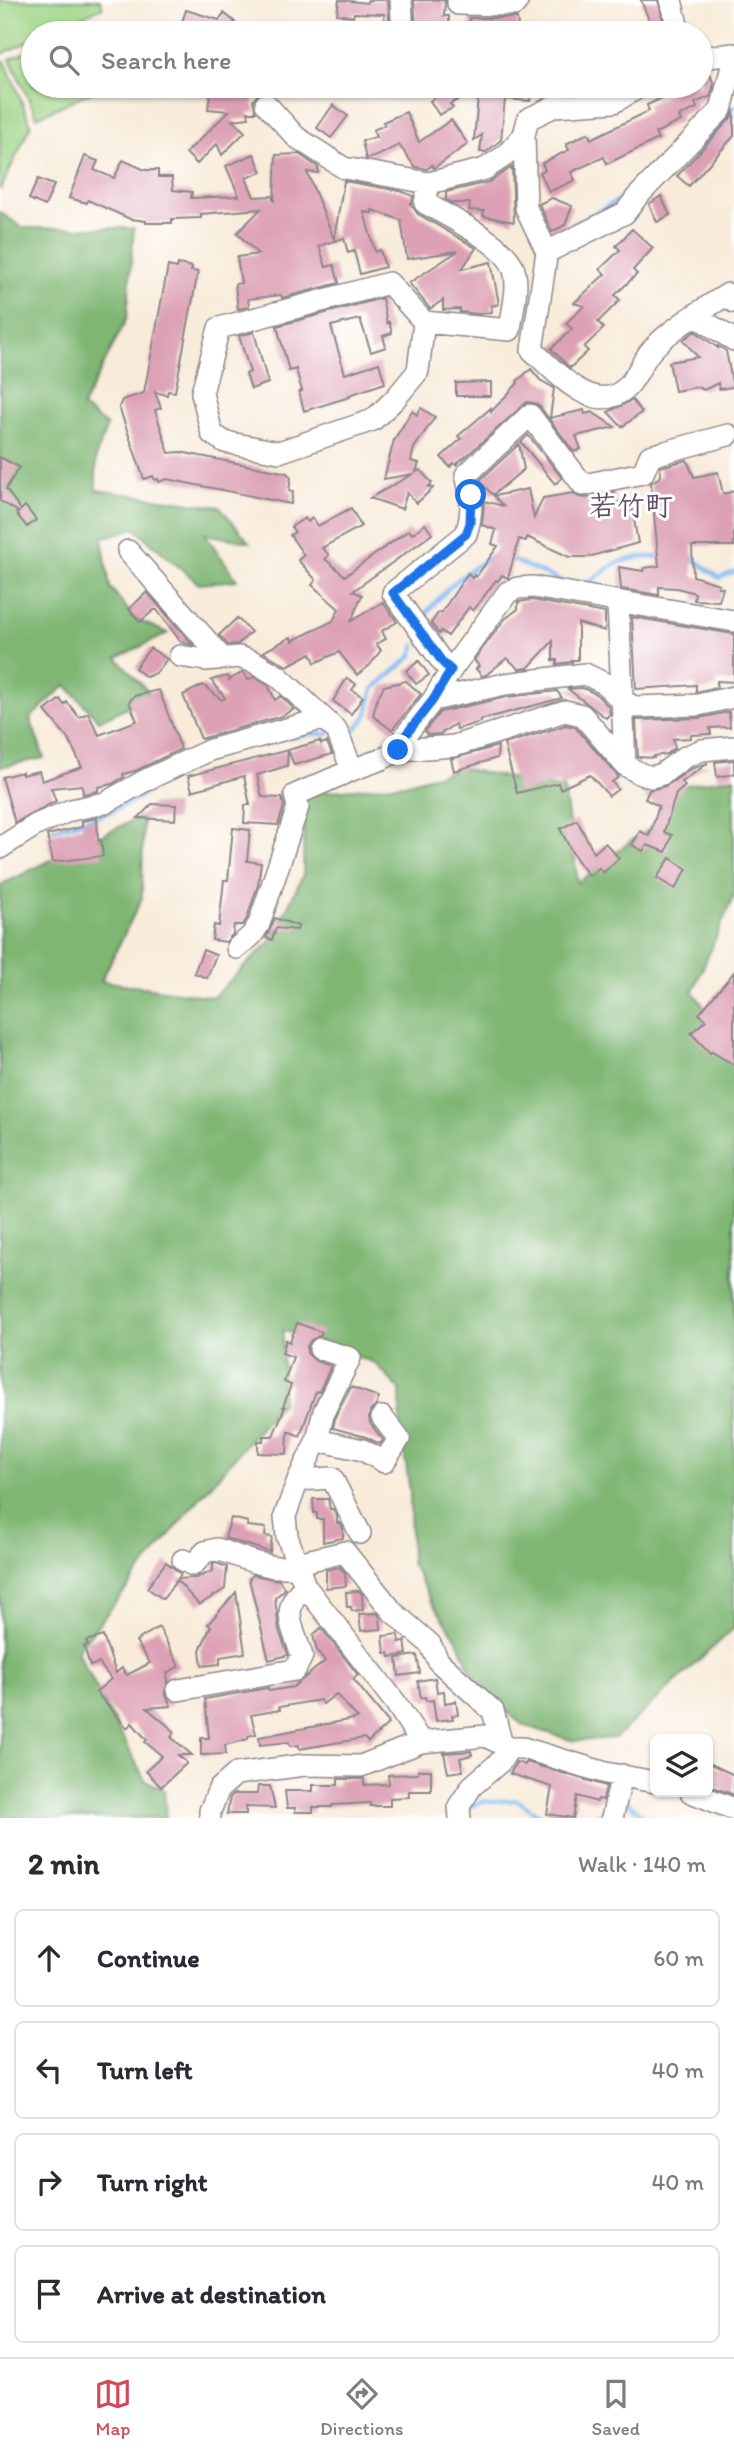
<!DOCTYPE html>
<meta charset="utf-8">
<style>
body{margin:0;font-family:Itim,"Klee One",sans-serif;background:#f7f7f7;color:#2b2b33}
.controls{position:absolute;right:21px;bottom:21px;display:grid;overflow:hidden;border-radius:10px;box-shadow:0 2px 5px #0004}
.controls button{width:63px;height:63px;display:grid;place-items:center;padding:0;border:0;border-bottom:2px solid #e1e1e2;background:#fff;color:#2b2b33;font:35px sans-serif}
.stop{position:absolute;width:21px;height:21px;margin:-16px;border:5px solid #1a73e8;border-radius:50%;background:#fff}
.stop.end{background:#1a73e8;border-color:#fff;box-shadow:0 2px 7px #0008}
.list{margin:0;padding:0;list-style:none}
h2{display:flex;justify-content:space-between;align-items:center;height:91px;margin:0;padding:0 28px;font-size:30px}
h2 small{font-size:23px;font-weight:400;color:#7c7c81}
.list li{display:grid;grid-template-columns:46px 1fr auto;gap:21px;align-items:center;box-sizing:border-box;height:98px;margin:0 14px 14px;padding:0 14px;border:2px solid #e1e1e2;border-radius:10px}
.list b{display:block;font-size:26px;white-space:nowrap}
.list em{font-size:23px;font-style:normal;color:#7c7c81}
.icon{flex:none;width:38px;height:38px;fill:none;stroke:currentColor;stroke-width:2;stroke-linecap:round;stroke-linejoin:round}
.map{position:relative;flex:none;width:734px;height:1818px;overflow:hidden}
.search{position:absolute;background:#fff;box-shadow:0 2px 5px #0004;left:21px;right:21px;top:21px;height:77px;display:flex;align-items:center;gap:18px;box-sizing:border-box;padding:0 24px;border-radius:38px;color:#7c7c81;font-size:26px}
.sheet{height:539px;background:#fff}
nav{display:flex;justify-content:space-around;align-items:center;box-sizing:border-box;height:98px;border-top:2px solid #e1e1e2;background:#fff;font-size:19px;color:#7c7c81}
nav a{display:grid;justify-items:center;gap:4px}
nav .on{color:#d1495b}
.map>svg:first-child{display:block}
</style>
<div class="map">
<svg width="734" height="1818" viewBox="0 0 734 1818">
<rect width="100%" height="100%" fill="#fff"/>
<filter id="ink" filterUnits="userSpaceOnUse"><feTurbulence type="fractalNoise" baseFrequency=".0143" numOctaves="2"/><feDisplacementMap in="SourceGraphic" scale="14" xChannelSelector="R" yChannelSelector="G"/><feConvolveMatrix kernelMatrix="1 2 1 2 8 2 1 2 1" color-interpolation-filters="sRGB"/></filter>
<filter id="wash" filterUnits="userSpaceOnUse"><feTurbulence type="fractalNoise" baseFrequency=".00686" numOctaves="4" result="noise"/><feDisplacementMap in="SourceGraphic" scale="28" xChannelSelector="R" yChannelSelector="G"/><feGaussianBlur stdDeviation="1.57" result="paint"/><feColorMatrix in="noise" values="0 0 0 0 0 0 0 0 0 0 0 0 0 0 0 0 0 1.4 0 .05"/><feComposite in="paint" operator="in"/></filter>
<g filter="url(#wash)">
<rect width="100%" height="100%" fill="#f8ebd9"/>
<path fill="#9ed485" stroke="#607b60" stroke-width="2" d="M0 0H100L103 7 46 33H33V39L0 55Z
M33 48V86H104L37 117 10 59Z
M5 61 31 125 0 190V64Z"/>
<path fill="#7eb672" stroke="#506c56" stroke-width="2" d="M0 212 23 228H134L127 318 82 407 107 426 96 456V490L220 507 249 542 205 534 237 580 199 584 134 528 102 538 110 587 135 619 168 633 117 658 151 695 99 721 66 685 30 718 44 758 0 767Z
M461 768 564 789 578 883 632 840 664 820 675 787 734 777V895L693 991 734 1051V1628L615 1738 574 1741 523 1725 479 1690 457 1639 433 1604 411 1563 410 1492 400 1424V1390L375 1363 283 1330 282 1402 187 1513 77 1651 145 1780 164 1790 166 1818H0V885L143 815 142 898 101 981 213 997 271 941 303 875 304 794 404 784Z"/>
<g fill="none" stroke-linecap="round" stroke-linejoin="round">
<path stroke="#80b9f1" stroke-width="4.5" d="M722 43 734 41
M691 156 728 119 734 106
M551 236 623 198
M687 557H691L719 578 734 572
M510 559 563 582
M571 584 588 583 616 563 639 557H664
M421 620C443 591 463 572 496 554
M344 734H351L366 717 373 689 412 656 415 645
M292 738 310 734H328
M53 829C89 819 123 812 153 787
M622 1804 629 1803 645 1818
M467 1808 481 1802 517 1800 543 1818
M595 1818 607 1807"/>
</g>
<g id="blocks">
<path fill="#dda1b5" d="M339 0 367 3 368 0H388L390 33H385L384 14 354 13 353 17 337 14Z
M414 0H445L444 16H449V28H440V33H416Z
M641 0H658L666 33H654Z
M186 10 219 20 224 13 235 22 227 33H186L179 31Z
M469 18H517L519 33H471Z
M708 70 714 84 711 96 695 103 697 108 679 116 681 121 655 133 658 139 607 164 604 157 571 172 575 180 549 192 540 172 545 170 542 163 569 150 566 144 588 133 591 139 649 111 647 105 675 92 672 86H701V71Z
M211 86H271L267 91 257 95 253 101 256 112H248L249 118 232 120 245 132 222 155 217 144 197 164 186 153 229 111 208 109Z
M427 86H454L461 98 450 104 453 108 439 115 430 101 434 98Z
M495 86H532L530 101 505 99 501 140 486 152H480L482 135 474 140 478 97H481L482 89 495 90Z
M333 105 348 116 331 138 317 128Z
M406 112 419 142 451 120 468 144 434 168 432 165 427 169 415 167 399 145 377 156 366 159 362 141 376 137 373 130 385 125 383 122Z
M734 112V136L689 186 677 176 730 119Z
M254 154 262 172 246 178 254 197 272 196 274 202 276 155 299 154 318 167V173L307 172 334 239 344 181 400 191 413 196 412 203H410L418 214 476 248 462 269 491 262 499 304 491 306 492 312 479 314 460 312V309L443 310V300L430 309 409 283 458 251 407 259 401 220 372 210V213L364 212 375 252 380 250 385 267 360 274 354 251 348 253 344 238 319 246 326 267 334 265 339 283 282 298 281 295 248 299 249 307 238 309 235 284 241 283 237 257 258 254 237 233 261 209 201 214V218L172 219V223H146V221L130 219 88 200 87 203 69 198 85 156 98 161 94 170 114 178 123 160 145 170H158V177H172L173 190 192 192 191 198 239 196 226 166Z
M512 167 514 222 483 216 484 211 469 210 470 203H452L446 200V192L489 182Z
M38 179 54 185 45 206 29 199Z
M661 196 670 215 657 222 649 204Z
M552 198 572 206 565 225 552 232 539 204Z
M632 229 653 248 633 270 637 274 615 295 620 300 598 322 604 328 584 347 588 351 570 368 551 349 572 329 566 323 584 306 574 303 605 274 600 269 620 250 616 246Z
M178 264 192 267 191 271 198 272 175 392 168 391 167 395 155 392 161 408 155 410 169 453 180 452 287 473 291 478 289 491 293 492 291 504 167 479 159 482 158 479 155 480 153 476 144 479 119 407 122 400 144 393 168 266 177 268Z
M382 298 387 323 389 322 392 333 383 336 386 347 371 352 360 319 331 326 345 374 379 363 385 383 349 395 350 397 304 411 299 392 302 391 296 369 289 371 277 326Z
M695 331 718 348V346L726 351 733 387 719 389 718 383 704 390 697 387 675 391 669 362 698 357 683 340Z
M254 332 268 383 251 389 246 374 250 372 239 336Z
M531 369 540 380 554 388 550 418 584 410 585 414 592 412 615 427 576 436 581 449 574 452 540 407 534 403 527 402 462 460 463 458 456 465 454 463 450 467 441 457 461 439 458 436 491 408V412L518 383 517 381Z
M491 382V396H456V383Z
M632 400 642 412 622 427 608 412Z
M421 408 435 417 414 448 411 461 419 463 416 472 420 470 432 483 428 487 433 488 417 503 407 493 402 509 370 498 413 474 384 479 394 440 412 411 417 415Z
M528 435 562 478 555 484 521 442Z
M519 444 524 469 493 495 482 484 481 479Z
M0 457 19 467 6 489 21 510 25 506 36 520 27 527 16 513 19 512 0 501Z
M687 460 694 477 718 472 723 494 734 491V546H692L693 576 719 584 718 587 723 588 719 601 694 600 695 593 677 588 659 587V595L621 589 619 567 643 571 644 568 659 566 651 483 661 476 660 467Z
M528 489 534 518 543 498 573 493 579 497 586 498 614 492 616 503 631 501 638 543 588 557H569L527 537 526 541 519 539 508 578 502 575 498 581 496 580 473 611 469 607 448 636 441 631 439 634 431 623 439 612 441 613 468 573 472 578 474 575 476 577 498 546 492 544 496 530 482 525 484 501 503 506 494 496Z
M351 508 361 526 322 548 329 555 325 559 345 576 409 530 412 534 425 524 432 534 353 591 362 595 351 621 383 602 397 622 382 631 386 639 376 644 381 650 370 665 357 675 339 652 315 663 311 653 287 666 263 652 291 637 292 641 333 621 339 609 312 585 316 580 298 560 304 555 290 535 295 532 291 527 305 518 308 522 312 518 318 526Z
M147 592 193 645 181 642 157 610H154L140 622 129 609Z
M532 600 605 613V631L578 623V660H572V662L557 664V660H553V641L528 668 519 669 507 658 486 675 482 676 476 669 479 666 474 660 505 619 518 609V602Z
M632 617 734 634V682L717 681V687L696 692V685L636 689Z
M237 618 251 632 238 644 228 645 219 635Z
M150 648 167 659 156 673 146 677 135 668Z
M419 661 429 675 416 684 406 671Z
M243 672 248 680 254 677 268 685 275 700 281 696 294 709 282 716 201 739 183 695 203 685 222 700 225 698 211 680 228 676 229 680Z
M347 678 356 684 352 690 363 697 351 714 333 701Z
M406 681 421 694 392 730 373 716 377 699 384 686Z
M583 688 596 694 609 707 610 714 606 718 568 689Z
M159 690 181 749 135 771 123 774 124 777 112 784 98 787V791L83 794 82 785 51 788 56 801 15 823 2 777 22 772V775L39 771 42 781 82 767 68 738 45 711 60 699 64 705 67 702 79 717 88 713 99 735 137 721 129 702 134 696Z
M557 691 562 698 480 720 481 722 457 729 455 724 440 734 427 735 425 731 440 712 507 697Z
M729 712 730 727 710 728 711 734 691 735V738L673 739 675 748 667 754 654 756V758L638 757 636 720 699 718Z
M566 725 575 727 619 777 612 782 618 789 609 796 590 775 560 789 558 783 517 793 504 744Z
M320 741 321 744 327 742 332 754 294 765 288 750Z
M498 746 497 758 454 771 451 759Z
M288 750 287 766 257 775 262 797 282 798 284 806 278 825 244 823 245 805H250L244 776 192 791 188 776Z
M734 760V774L717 777 715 762Z
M708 763 682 782 685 786 676 794 664 832 672 835 666 852 647 845 643 851 632 845 640 831 649 836 659 806 645 799 649 790 666 786 691 769Z
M152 804 176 805 175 820 138 818Z
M97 818 98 840H101L103 856 53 862 47 835 82 827V821Z
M577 820 594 853 605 843 619 858 603 873 599 868 589 876 573 854 560 829Z
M233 828 250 830 247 861 261 863 258 885 247 918 243 925H234L233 934 226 942 212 940 214 925 219 926 224 880H228Z
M670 858 687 869 675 889 657 878Z
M275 918 298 926 297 930 276 928 272 940 266 938Z
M203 950 216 955 207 978 194 973Z
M734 972V1065L712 1052 710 1053 691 1033 706 1020 699 1014Z
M297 1323 322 1332 320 1336 311 1340 307 1346V1353L316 1361 331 1366 319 1392 316 1391 300 1436 288 1431 287 1454 258 1453V1441H263V1436H273L285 1407H283L291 1385 284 1382 293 1357 282 1353 286 1340 290 1342Z
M351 1387 379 1397 376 1406 370 1411 369 1418 370 1423 383 1440 380 1444 366 1437 333 1428 336 1415Z
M313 1499H328L330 1509H333L337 1516V1523H340L343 1528V1538L323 1542V1519H317V1513H314Z
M231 1518 248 1522 247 1526 266 1528 265 1536 272 1537 270 1552 225 1538Z
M166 1562 181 1574 178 1579 196 1578 213 1571V1563H216L227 1567 225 1589 199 1605 177 1580 163 1599 147 1588Z
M340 1567 345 1573 346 1586 326 1588V1570Z
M253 1575 279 1580 285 1589 275 1598 279 1630 288 1655 269 1660 249 1579Z
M359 1591 362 1594 363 1610 352 1611 351 1607H347L346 1592Z
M236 1592 245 1653 220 1657V1664L202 1666 200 1650 211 1626 208 1624Z
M377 1613 380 1617 381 1629 361 1631 359 1614Z
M159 1627 179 1666 167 1673 168 1682 165 1692 171 1706 147 1708 175 1732 171 1737 192 1755H178L187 1763 161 1787 146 1771 162 1756 145 1742 147 1740 132 1723 127 1728 96 1692 111 1679 99 1663 90 1666 84 1646 88 1645 86 1641 103 1636 116 1673 122 1668 127 1675 150 1663 136 1641Z
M321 1628 358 1675 353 1679 389 1723 368 1742 364 1738 299 1749V1745L290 1746 289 1742 260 1745 259 1737 358 1718 336 1694 323 1704 320 1700 279 1707 280 1710 251 1715 256 1734 248 1736V1739L225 1745 226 1754 201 1755V1738H209L205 1699 268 1688 269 1691 293 1687 325 1661 317 1651 313 1635Z
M398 1634 399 1642 405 1641 407 1654 390 1657 389 1653H385L383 1636Z
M417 1655 420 1673 399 1676 397 1658Z
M435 1678 437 1692 444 1691 445 1703 456 1701 458 1715 452 1716 453 1719 436 1721 433 1700 426 1701 425 1697 421 1698 418 1681Z
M471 1751 472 1755 460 1758 463 1771 448 1773 444 1753Z
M516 1762 525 1765 526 1762 606 1786 603 1800 598 1799 597 1802 577 1796 573 1818 547 1814 552 1787 510 1774Z
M711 1764 734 1775V1795L708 1785V1771Z
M418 1770H431V1791H409V1797L390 1798V1806H370V1803L332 1805V1807H313V1812H295V1808H287L285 1791H313V1785H338V1779H364V1785L389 1784 388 1775 418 1774Z
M258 1786H270L275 1808 246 1807V1814H227L230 1797 234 1794H257Z"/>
</g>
</g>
<g filter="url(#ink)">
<use href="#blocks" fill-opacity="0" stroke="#8d868a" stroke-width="2"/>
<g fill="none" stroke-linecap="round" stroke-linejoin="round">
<g stroke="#8d868a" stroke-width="24">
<path id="minor" d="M401 0 403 33
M458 0V4L514 5 518 0
M671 0 679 33
M701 58 734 54
M641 86 614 102 555 106 528 119 524 135 526 208 547 252 532 350C554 370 594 418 626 388 636 379 641 363 650 352 667 331 704 309 728 294L734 302
M266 104 296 137 344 168 429 183 485 169 506 155 524 135
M547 252 625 213 637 197 721 110 734 58
M694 315 734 340
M424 322 389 283 219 328 202 393 212 434 225 442 279 452 373 420 395 399 418 371 424 322 510 330C512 311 521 283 512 265 501 242 447 216 425 203L429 183
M128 551 221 657
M618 602 625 765
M180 656 205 660 239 657 254 662 278 676 337 731 352 770 382 759 399 750 454 746 565 711 582 715 625 765 641 774 652 777 662 774 685 757 702 750 734 747
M451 670 443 663 393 593 466 534C473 513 472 496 466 475L530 415 583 485 643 473 650 456 728 435
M433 700 505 684 585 674 604 683 622 701 635 707 698 705 734 697
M399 750 401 741 433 700 451 670 508 592 518 588 533 587 734 621
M0 848 36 825 71 810 105 803 146 780 210 750 322 719
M237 948 252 935 259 924 298 807 295 795 352 770
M317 1440 363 1450 384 1462 399 1439 382 1417
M298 1480 317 1440 324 1411 350 1358 320 1349
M360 1533 332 1478 298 1480 285 1516 287 1536 305 1586 395 1702 421 1742
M183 1560 193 1565 205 1552 217 1549 254 1562 274 1567H299
M298 1563 345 1552 393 1612 430 1644 439 1662 493 1711 502 1745
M178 1690 295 1670 302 1656C293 1627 279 1609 305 1586
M691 1792 734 1809
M210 1818V1811L219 1789 236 1774 305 1765 361 1766 421 1742 486 1736 509 1748H523L606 1773 655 1782
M460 1818 459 1806 472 1786 501 1761 509 1748
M612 1818 622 1775"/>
</g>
<use href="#minor" stroke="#fff" stroke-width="21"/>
</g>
</g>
<g fill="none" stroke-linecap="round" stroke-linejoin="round" filter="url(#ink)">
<path stroke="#1a73e8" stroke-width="9" d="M398 750 401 741 433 700 451 670 443 663 393 593 466 534 470 523 471 495"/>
</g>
<g text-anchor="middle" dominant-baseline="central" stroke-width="6" stroke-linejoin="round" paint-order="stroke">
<g font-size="28" font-weight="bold" fill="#634e66" stroke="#fff">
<text x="631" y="505">若竹町</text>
</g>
</g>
</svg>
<div class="controls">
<button><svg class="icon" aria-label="layers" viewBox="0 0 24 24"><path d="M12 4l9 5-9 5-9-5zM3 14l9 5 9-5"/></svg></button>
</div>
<div class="stop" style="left:471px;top:495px"></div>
<div class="stop end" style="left:398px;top:750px"></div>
<div class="search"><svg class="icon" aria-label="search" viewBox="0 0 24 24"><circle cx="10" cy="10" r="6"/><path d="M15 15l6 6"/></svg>Search here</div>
</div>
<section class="sheet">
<h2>2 min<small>Walk · 140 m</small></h2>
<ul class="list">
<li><svg class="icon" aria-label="ahead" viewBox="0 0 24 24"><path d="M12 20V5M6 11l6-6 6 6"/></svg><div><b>Continue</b></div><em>60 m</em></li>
<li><svg class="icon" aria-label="left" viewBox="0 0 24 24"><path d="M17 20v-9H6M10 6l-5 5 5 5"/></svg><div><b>Turn left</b></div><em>40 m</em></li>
<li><svg class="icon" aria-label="right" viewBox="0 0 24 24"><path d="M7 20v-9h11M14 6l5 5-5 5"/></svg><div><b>Turn right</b></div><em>40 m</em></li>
<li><svg class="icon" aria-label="arrive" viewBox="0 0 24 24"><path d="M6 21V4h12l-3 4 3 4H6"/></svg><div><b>Arrive at destination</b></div></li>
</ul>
</section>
<nav>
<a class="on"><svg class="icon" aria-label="map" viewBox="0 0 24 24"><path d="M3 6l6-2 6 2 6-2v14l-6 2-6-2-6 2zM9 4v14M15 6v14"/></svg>Map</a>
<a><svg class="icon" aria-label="directions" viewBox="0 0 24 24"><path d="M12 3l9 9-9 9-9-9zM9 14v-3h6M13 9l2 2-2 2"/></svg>Directions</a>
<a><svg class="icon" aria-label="saved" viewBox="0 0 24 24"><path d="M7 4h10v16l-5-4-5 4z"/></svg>Saved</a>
</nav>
